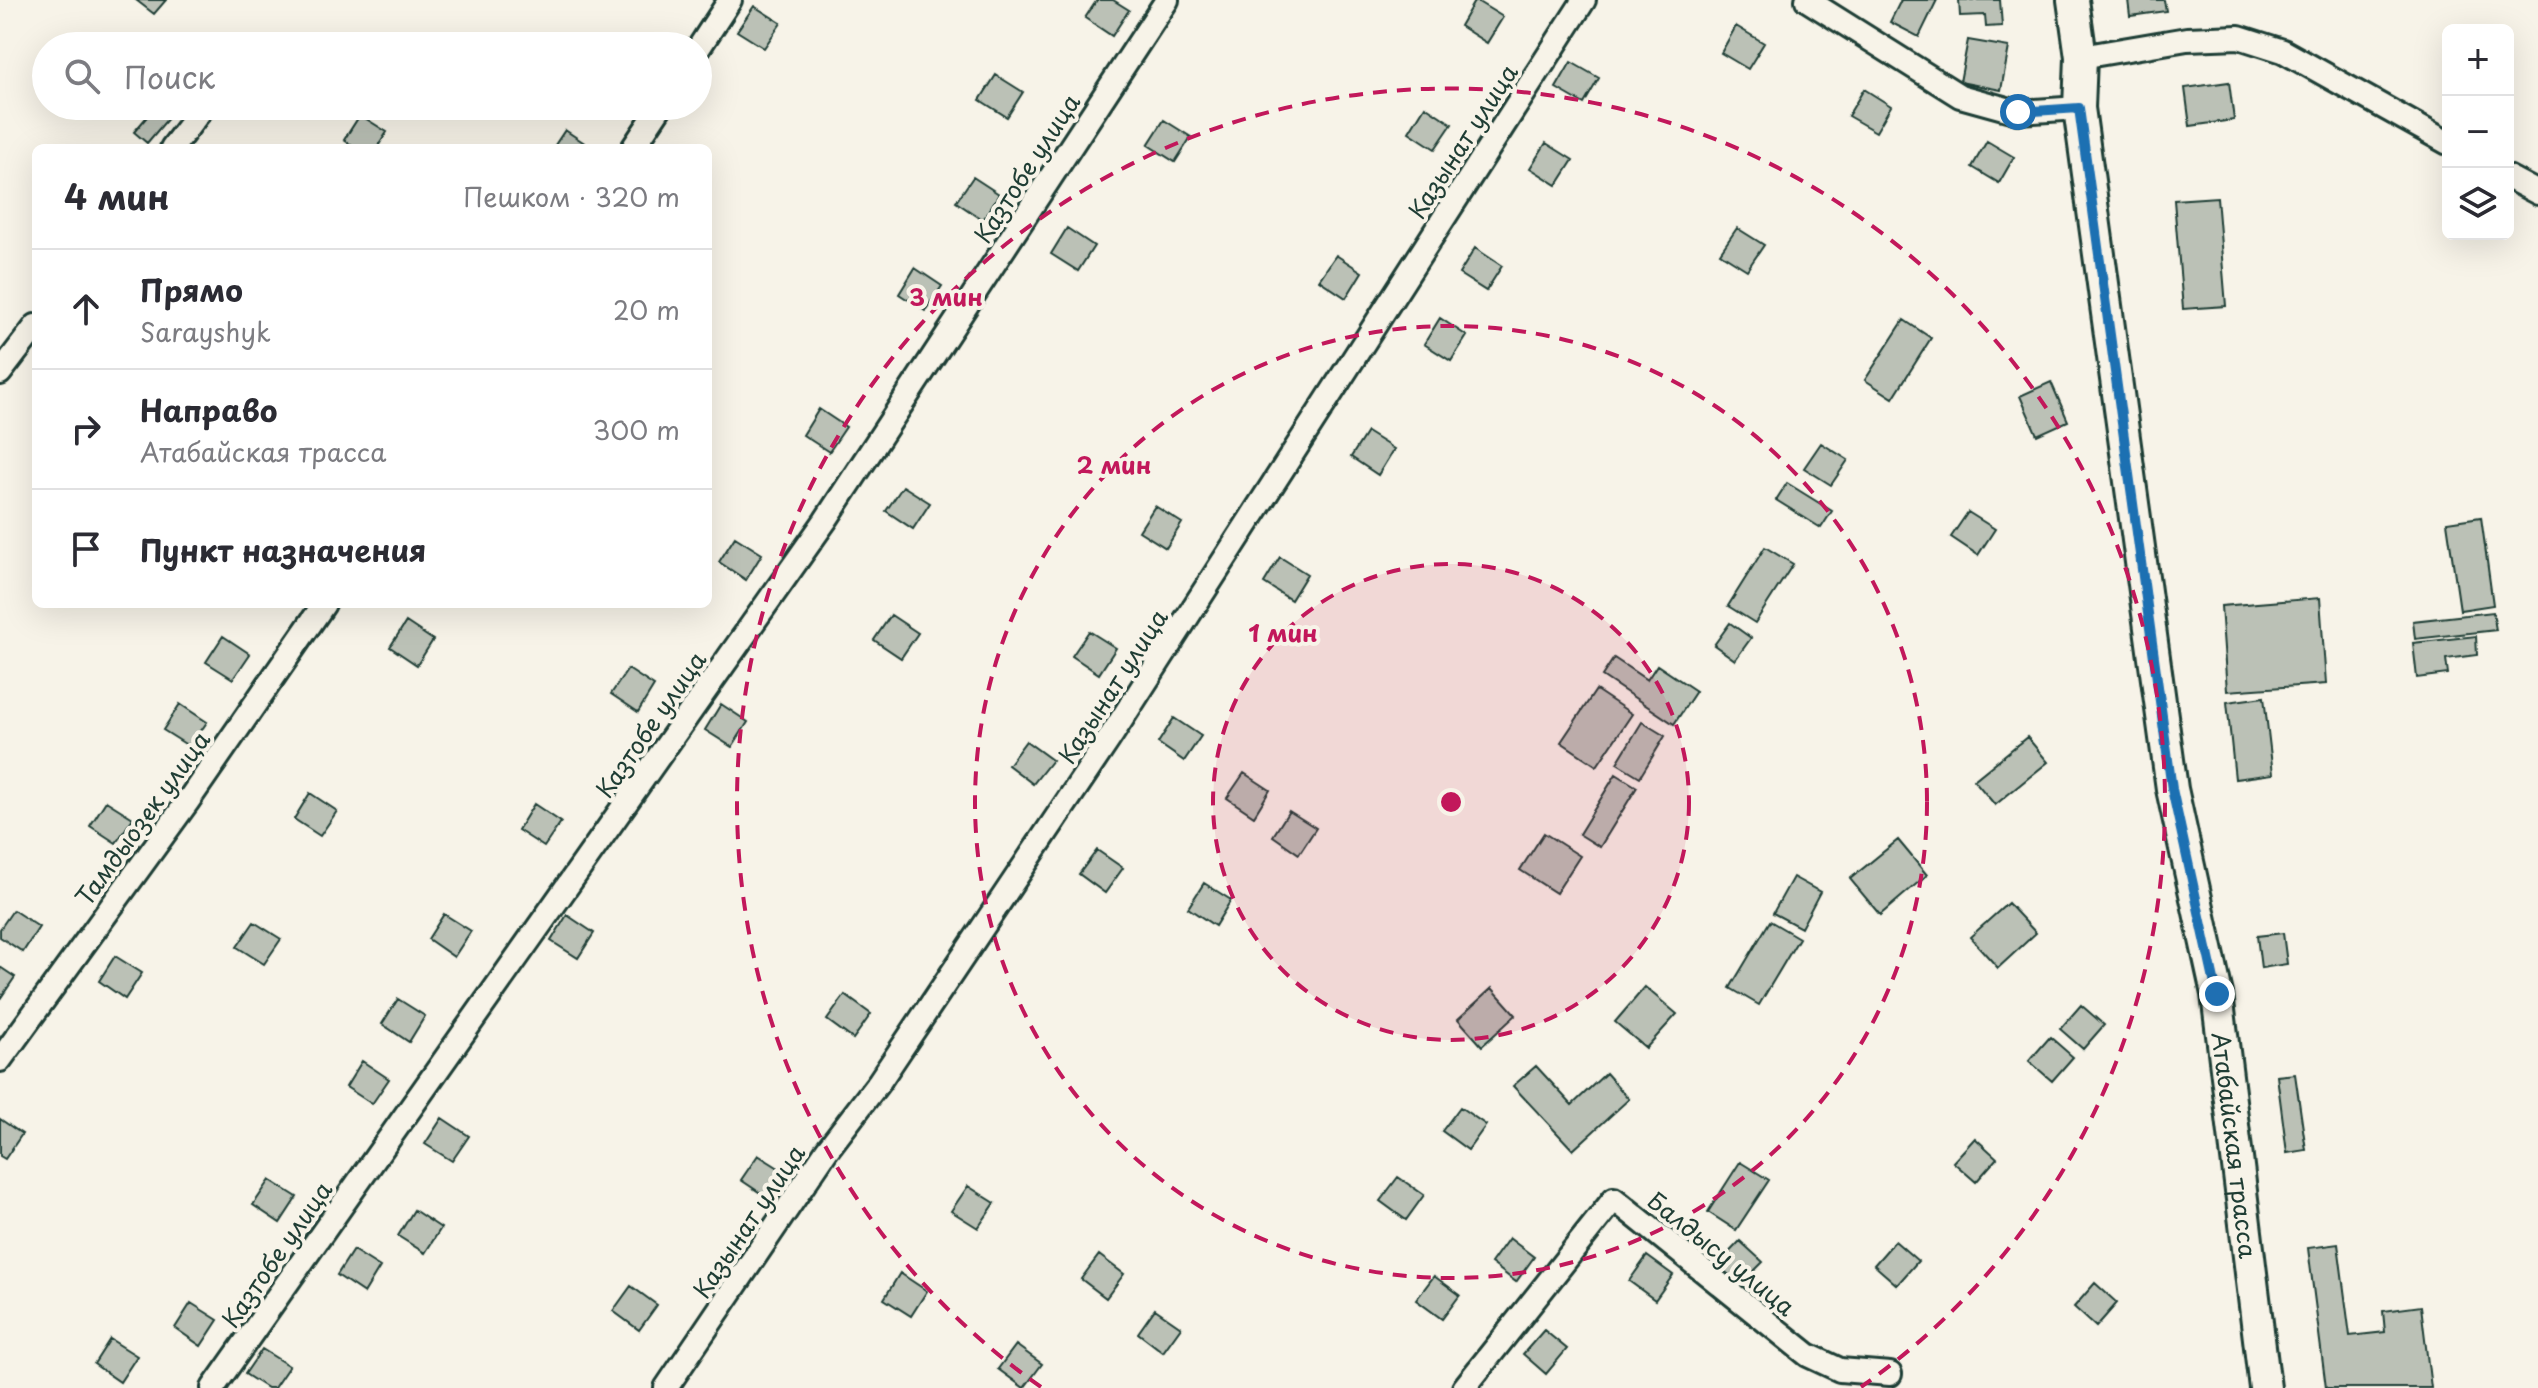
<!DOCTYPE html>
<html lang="ru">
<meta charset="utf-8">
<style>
body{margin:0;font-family:"Playpen Sans",sans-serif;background:#f2f2f3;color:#2b2b33}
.controls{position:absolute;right:24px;top:24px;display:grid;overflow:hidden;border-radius:12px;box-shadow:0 8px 32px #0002}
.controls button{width:72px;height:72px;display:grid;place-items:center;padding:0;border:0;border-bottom:2px solid #e1e1e2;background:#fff;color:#2b2b33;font:40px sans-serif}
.stop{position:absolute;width:24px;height:24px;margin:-18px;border:6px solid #1f6fb2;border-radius:50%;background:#fff}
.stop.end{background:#1f6fb2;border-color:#fff;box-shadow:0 2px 8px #0008}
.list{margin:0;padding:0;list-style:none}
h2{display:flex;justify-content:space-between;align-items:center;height:104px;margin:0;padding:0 32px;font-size:34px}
h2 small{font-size:26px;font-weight:400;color:#7c7c81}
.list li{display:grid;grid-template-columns:52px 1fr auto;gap:24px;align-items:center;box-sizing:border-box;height:120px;padding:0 32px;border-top:2px solid #e1e1e2}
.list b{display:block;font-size:30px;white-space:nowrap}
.list p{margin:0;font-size:26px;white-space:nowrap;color:#7c7c81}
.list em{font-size:26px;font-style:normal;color:#7c7c81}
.icon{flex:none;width:44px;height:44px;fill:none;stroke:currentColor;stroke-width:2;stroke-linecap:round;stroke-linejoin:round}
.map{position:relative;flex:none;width:2538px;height:1388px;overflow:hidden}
.search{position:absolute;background:#fff;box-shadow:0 8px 32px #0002;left:32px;top:32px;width:680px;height:88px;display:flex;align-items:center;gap:20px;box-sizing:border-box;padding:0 28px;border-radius:44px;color:#7c7c81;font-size:30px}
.panel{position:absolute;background:#fff;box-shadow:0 8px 32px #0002;left:32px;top:144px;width:680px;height:464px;border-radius:12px}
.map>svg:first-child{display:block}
</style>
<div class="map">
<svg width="2538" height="1388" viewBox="0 0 2538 1388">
<rect width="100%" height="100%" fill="#f7f3e8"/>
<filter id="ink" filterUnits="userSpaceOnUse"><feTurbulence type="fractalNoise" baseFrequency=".0125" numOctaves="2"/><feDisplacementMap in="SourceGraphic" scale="16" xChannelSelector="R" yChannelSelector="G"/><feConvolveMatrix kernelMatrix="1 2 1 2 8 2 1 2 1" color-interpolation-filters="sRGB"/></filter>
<g filter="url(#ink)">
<path fill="#bbc1b6" stroke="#1f3d34" stroke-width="2" d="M136 0H166L154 14Z
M1097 0H1113L1129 10 1112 36 1085 18Z
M1475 0 1503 17 1487 43 1460 26Z
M1901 0H1937L1919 37 1890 22Z
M1959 0H2000L2002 26 1986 27 1985 15 1960 16Z
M2128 0H2164L2166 11 2130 16Z
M754 6 781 23 764 48 737 31Z
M1736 26 1764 43 1748 69 1721 53Z
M1968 40 2009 47 2001 90 1960 82Z
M1571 62 1599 78 1584 104 1556 88Z
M996 75 1023 92 1007 117 980 100Z
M2229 82 2234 120 2190 126 2185 88Z
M1864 89 1891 106 1876 132 1848 116Z
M156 106 170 116 147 143 134 132Z
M1425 106 1452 124 1435 149 1409 132Z
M360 115 387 132 377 148H356L344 140Z
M1164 120 1191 137 1175 162 1148 145Z
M565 130 592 148H553Z
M1987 141 2014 157 1999 183 1972 167Z
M1546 143 1573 160 1557 185 1530 168Z
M973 177 999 194 983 220 956 202Z
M2217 197 2226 306 2183 309 2174 200Z
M1067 228 1094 246 1078 271 1051 254Z
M1737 228 1764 245 1747 270 1720 253Z
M1475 248 1502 266 1486 291 1459 274Z
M1336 255 1362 272 1346 298 1319 280Z
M915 268 942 286 925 311 899 294Z
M1440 318 1467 336 1451 361 1424 344Z
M1904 320 1931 338 1893 398 1865 380Z
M2051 382 2068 421 2037 435 2020 396Z
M819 409 846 427 829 452 803 435Z
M1367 432 1394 449 1378 475 1351 457Z
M1821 443 1848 460 1831 485 1804 468Z
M1787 483 1832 511 1821 528 1776 500Z
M903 486 930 503 913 529 886 511Z
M1155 506 1182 523 1166 548 1139 531Z
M1968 512 1995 529 1978 555 1951 537Z
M2481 517 2493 605 2460 610 2447 522Z
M735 537 762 554 746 580 719 562Z
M1765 547 1793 564 1755 623 1728 606Z
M1280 557 1307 574 1291 600 1264 583Z
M2320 598 2326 684 2227 691 2221 606Z
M2493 612 2496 630 2415 639 2413 621Z
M891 615 918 633 901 658 874 640Z
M406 622 433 640 417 665 390 647Z
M1730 623 1751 638 1735 660 1714 645Z
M1089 631 1116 648 1099 674 1072 656Z
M223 636 250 654 233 679 206 662Z
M2476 636 2477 655 2446 659 2448 674 2417 678 2413 643Z
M1614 658 1647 680 1657 665 1696 691 1674 724 1602 676Z
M628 669 654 686 638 712 611 694Z
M1596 690 1632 714 1597 766 1561 742Z
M2264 697 2273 774 2235 779 2227 702Z
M180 704 207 722 190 747 163 730Z
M721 704 748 722 732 747 705 730Z
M1174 718 1201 736 1184 761 1158 743Z
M1642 722 1665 736 1640 777 1617 763Z
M2027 737 2048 762 1995 805 1974 780Z
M1026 741 1052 760 1033 784 1008 765Z
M1244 773 1270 790 1254 816 1227 798Z
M1616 774 1637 787 1600 847 1579 834Z
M310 793 337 811 320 836 294 819Z
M106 801 133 818 116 843 90 826Z
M534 804 561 822 544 847 518 830Z
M1289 811 1316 828 1299 854 1273 836Z
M1544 833 1580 856 1556 893 1520 870Z
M1898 840 1927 875 1880 915 1850 879Z
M1097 850 1123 868 1105 893 1079 874Z
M1793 877 1820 892 1801 928 1773 913Z
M1204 883 1231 900 1215 926 1188 908Z
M2008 903 2036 933 1998 968 1970 937Z
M13 910 39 927 23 952 0 937V929Z
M444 914 471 931 454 957 428 939Z
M567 915 594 933 578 958 551 941Z
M1770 921 1799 938 1759 1005 1730 988Z
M254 922 281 939 264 964 237 947Z
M2283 933 2287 964 2261 968 2257 936Z
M115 956 142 973 125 999 99 981Z
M0 967 15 977 0 999Z
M1645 987 1677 1014 1646 1048 1615 1022Z
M1492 988 1516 1015 1482 1046 1458 1019Z
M845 995 871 1014 853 1039 827 1020Z
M398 999 425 1016 409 1042 382 1024Z
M2081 1005 2104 1025 2083 1049 2060 1029Z
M2050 1037 2073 1057 2052 1081 2029 1061Z
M362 1061 389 1079 372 1104 346 1087Z
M1536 1066 1572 1105 1606 1073 1629 1099 1573 1150 1513 1086Z
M2295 1074 2306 1150 2287 1153 2277 1076Z
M1460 1107 1486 1125 1468 1150 1442 1131Z
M442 1118 469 1136 452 1161 425 1144Z
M0 1119 22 1134 5 1159 0 1156Z
M1975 1138 1997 1158 1976 1182 1953 1162Z
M758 1155 785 1172 768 1198 741 1180Z
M1740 1162 1769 1180 1736 1230 1708 1212Z
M1398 1177 1424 1195 1406 1220 1380 1201Z
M270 1180 297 1197 280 1223 253 1205Z
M968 1186 995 1203 978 1228 951 1211Z
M414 1210 441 1228 425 1253 398 1236Z
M1509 1238 1534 1257 1516 1282 1491 1263Z
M1740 1241 1763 1262 1737 1288 1715 1267Z
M1895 1241 1918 1261 1897 1285 1874 1265Z
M2338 1244 2350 1336 2385 1332 2383 1311 2421 1306 2431 1388H2326L2308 1248Z
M353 1250 380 1267 364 1293 337 1275Z
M1099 1255 1124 1274 1106 1298 1081 1279Z
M1647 1256 1673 1275 1655 1300 1629 1281Z
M900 1273 927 1291 911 1316 884 1299Z
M1434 1276 1460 1295 1442 1319 1416 1300Z
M2095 1283 2117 1303 2096 1327 2074 1307Z
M631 1286 657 1305 639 1330 613 1311Z
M191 1303 218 1320 201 1346 175 1328Z
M1155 1309 1181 1327 1163 1352 1138 1333Z
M1544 1330 1567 1349 1546 1374 1523 1354Z
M110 1339 137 1356 120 1382 94 1364Z
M1016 1345 1042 1364 1024 1388 998 1369Z
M262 1349 289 1366 274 1388H267L245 1374Z"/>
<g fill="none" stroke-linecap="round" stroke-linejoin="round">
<g stroke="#1f3d34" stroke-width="28">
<path id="minor" d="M1807 0 1960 96 2018 112 2079 108
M698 49 730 0
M2081 57 2187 39 2239 37 2283 51 2448 143
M172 148 204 106
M633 148 661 106
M2508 177 2538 193
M0 373 36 326
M0 1060 188 801 324 604
M213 1388 825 521 1167 0
M666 1388 827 1150 879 1082 1109 739 1584 0
M1464 1388 1614 1199 1808 1355 1840 1370 1890 1374"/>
</g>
<g stroke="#1f3d34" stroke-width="36">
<g id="secondary">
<path id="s1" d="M2073 0 2081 57 2079 108 2172 789 2217 994 2265 1388"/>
</g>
</g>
<use href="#minor" stroke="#f7f3e8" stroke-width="22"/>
<use href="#secondary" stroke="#f7f3e8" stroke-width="30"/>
</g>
</g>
<g fill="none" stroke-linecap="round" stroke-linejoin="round" filter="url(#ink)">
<path stroke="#1f6fb2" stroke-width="10" d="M2018 112 2079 108 2172 789 2217 994"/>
</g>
<circle cx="1451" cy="802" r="238" fill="#c2185b" fill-opacity=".12"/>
<g fill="none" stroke="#c2185b" stroke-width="4" stroke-dasharray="14 10">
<circle cx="1451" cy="802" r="238"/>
<circle cx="1451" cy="802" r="476"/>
<path d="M1041 1387A714 714 0 1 1 1861 1387"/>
</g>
<g text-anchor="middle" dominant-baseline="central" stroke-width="8" stroke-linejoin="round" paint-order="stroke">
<g font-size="24" fill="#1f3d34" stroke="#f7f3e8">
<text transform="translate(1462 141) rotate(-57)">Казынат улица</text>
<text transform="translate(1026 168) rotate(-57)">Казтобе улица</text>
<text transform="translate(1112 686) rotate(-57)">Казынат улица</text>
<text transform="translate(650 724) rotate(-55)">Казтобе улица</text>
<text transform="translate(142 818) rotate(-54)">Тамдыозек улица</text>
<text stroke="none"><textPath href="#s1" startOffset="1158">Атабайская трасса</textPath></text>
<text transform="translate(748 1221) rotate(-56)">Казынат улица</text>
<text transform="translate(1722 1253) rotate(39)">Балдысу улица</text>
<text transform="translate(276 1254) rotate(-55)">Казтобе улица</text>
</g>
</g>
<circle cx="1451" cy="802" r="12" fill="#c2185b" stroke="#f7f3e8" stroke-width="4"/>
<g font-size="24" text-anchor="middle" font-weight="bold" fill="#c2185b" stroke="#f7f3e8" stroke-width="8" stroke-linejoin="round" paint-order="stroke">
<text x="946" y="306">3 мин</text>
<text x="1114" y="474">2 мин</text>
<text x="1283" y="642">1 мин</text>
</g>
</svg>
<div class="controls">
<button>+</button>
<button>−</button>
<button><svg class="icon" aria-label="layers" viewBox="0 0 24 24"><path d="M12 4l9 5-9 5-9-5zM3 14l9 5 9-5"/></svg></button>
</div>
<div class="stop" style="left:2018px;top:112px"></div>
<div class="stop end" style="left:2217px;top:994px"></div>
<div class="search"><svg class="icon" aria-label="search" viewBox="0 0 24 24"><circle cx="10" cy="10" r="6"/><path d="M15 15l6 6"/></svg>Поиск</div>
<section class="panel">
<h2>4 мин<small>Пешком · 320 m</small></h2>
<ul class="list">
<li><svg class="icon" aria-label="ahead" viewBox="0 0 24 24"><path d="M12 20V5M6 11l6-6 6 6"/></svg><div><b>Прямо</b><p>Sarayshyk</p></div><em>20 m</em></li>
<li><svg class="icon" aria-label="right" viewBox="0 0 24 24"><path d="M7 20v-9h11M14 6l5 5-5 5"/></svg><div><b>Направо</b><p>Атабайская трасса</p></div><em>300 m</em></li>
<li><svg class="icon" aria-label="arrive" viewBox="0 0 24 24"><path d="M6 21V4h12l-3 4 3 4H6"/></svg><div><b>Пункт назначения</b></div></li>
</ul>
</section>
</div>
